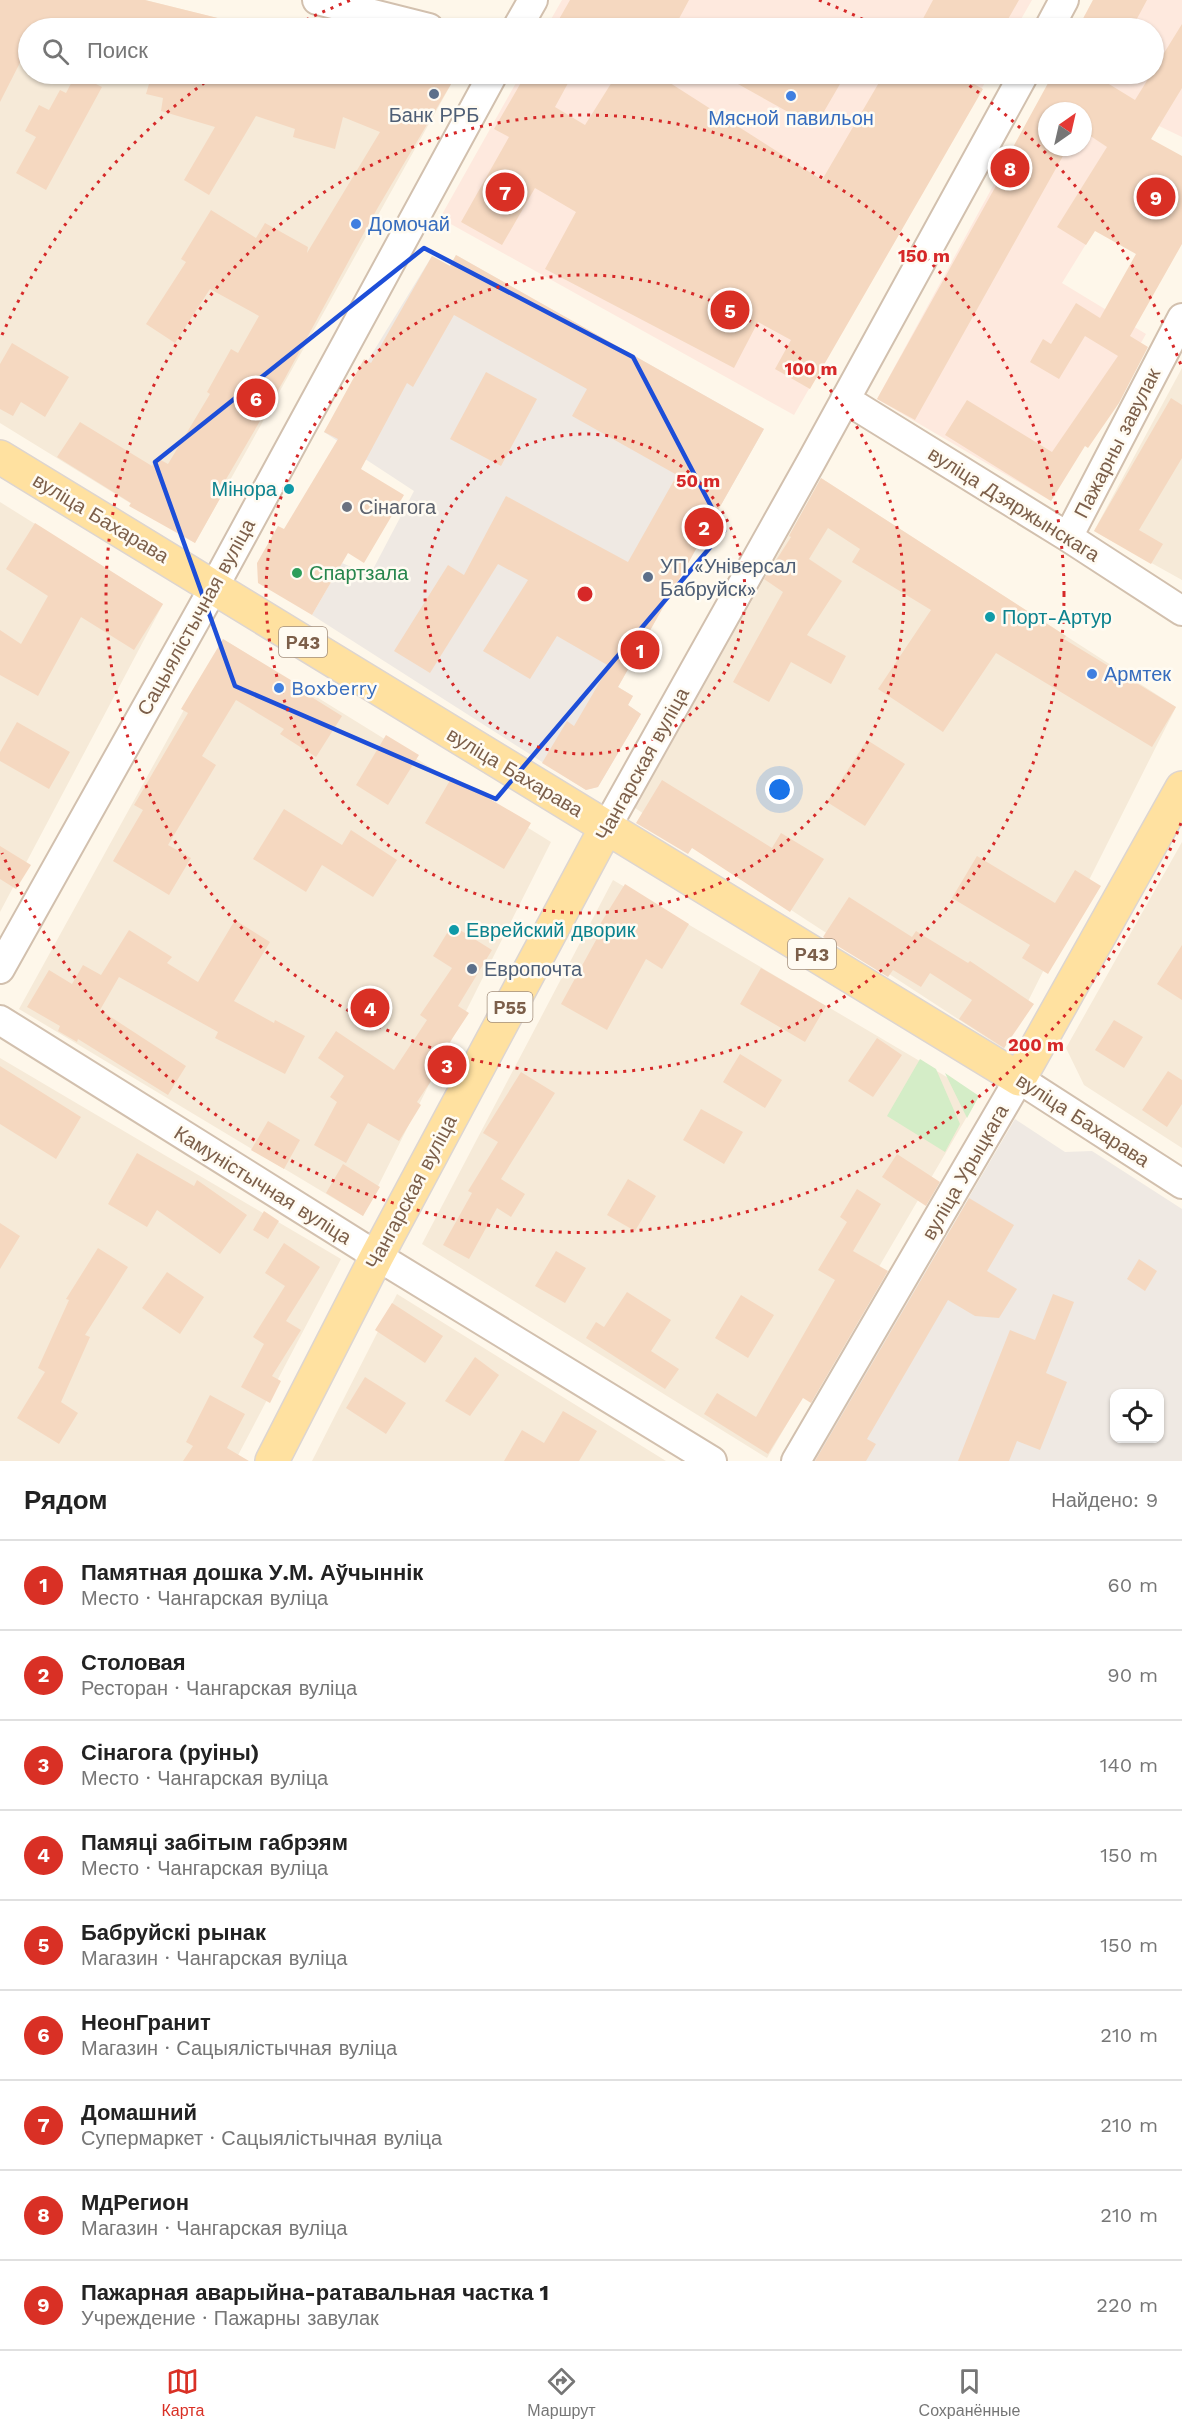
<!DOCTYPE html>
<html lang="ru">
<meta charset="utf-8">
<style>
body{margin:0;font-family:"Work Sans",sans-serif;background:#f2f2f2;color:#222}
.controls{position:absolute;right:18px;bottom:18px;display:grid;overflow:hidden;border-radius:12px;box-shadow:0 2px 4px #0004}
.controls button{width:54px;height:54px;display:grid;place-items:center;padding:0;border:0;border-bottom:2px solid #e0e0e0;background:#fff;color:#222;font:30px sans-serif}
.compass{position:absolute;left:1038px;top:102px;width:54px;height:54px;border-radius:50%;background:#fff;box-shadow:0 2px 4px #0004;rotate:34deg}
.you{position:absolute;left:780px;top:790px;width:21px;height:21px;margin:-15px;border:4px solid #fff;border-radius:50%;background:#1a73e8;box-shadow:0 0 0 9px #1a73e833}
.badge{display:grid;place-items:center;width:39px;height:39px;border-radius:50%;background:#d93025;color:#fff;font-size:20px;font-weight:700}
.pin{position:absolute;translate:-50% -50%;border:3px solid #fff;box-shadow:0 2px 6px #0006}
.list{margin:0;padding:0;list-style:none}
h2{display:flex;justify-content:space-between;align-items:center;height:78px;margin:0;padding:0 24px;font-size:26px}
h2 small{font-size:20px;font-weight:400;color:#767676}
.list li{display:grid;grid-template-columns:39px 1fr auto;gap:18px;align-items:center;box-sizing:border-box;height:90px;padding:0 24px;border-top:2px solid #e0e0e0}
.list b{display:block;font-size:22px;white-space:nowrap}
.list p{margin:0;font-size:20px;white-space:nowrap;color:#767676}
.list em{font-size:20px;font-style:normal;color:#767676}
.icon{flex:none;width:33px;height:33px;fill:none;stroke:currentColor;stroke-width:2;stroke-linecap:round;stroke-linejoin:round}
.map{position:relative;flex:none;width:1182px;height:1461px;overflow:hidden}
.search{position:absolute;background:#fff;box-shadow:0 2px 4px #0004;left:18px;right:18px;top:18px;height:66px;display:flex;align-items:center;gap:15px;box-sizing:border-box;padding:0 21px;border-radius:33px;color:#767676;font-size:22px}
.sheet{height:888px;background:#fff}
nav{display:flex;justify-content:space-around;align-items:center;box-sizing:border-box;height:84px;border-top:2px solid #e0e0e0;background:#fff;font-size:16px;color:#767676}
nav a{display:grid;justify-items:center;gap:3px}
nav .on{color:#d93025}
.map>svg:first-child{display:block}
</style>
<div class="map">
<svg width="1182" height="1461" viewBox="0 0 1182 1461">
<rect width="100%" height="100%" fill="#fef7ea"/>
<path fill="#f6ead8" d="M4 0H145L257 28H28V74H434L454 79 195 543 0 423V7Z
M1182 368V580L1094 531Z
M821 478 1176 707 1004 1049 635 808Z
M0 502 163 604 0 912Z
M223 639 551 842 363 1216 19 1009Z
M1182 842V1148L1084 1085 1066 1048Z
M613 880 979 1096 767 1458 422 1244Z
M0 1058 341 1259 235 1461H0Z
M397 1294 666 1461H312Z"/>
<path fill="#fee9de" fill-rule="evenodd" d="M562 0H1032L1016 28H546Z
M1093 0H1182V137L1159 126 1062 283 1146 334 1051 501 877 399 1054 74H1154V28H1078ZM1047 111H1083V147H1047Z
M521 74H990L794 415 440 218Z"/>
<path fill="#efe9e3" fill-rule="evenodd" d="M456 255 764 429 618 687 633 696 628 705 641 714 598 787 586 790 312 615 342 563 370 575 414 491 324 432 432 256 450 266Z
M1015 1119 1065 1152 1092 1151 1182 1209V1461H814ZM1114 1394H1160V1438H1114Z"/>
<path fill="#d4edc7" d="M920 1059 936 1069 960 1124 945 1152 887 1116Z
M945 1073 979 1096 967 1118Z"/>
<path fill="#f5d8c0" d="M0 0H145L234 22 233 28H51L40 25 38 28H28V47L0 102Z
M570 0H689L674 28H554Z
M933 0H1019L1003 28H918Z
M1093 0H1147L1132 28H1078Z
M1182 24V88L1151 139 1182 156V244L1130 336 1148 347 1119 403 1088 448 1085 446 1051 501 945 435 967 400 1052 452 1118 356 1085 336 1059 379 1030 362 1043 339 1051 344 1076 303 1100 318 1136 254 1095 231 1086 245 1057 227 1107 147 1083 131V111H1047V147H1068L915 420 877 399 997 184 994 182 1053 74H1108L1104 81 1135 100Z
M76 74 102 87 46 190 16 173 36 137 25 131 39 105 49 110 60 90 66 93Z
M152 74H435L454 79 377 209 284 380 218 493 222 495 195 543 129 506 131 503 57 457 80 422 152 466 157 458 168 464 210 394 207 392 231 349 238 353 259 316 210 289 175 343 146 324 186 262 181 259 211 210 256 238 265 223 308 247 307 253 380 132 343 117 335 149 293 137 295 129 256 116 209 195 184 180 215 127 161 111 163 98 146 94Z
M526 74H573L555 107 585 125 617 74H656L822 180 884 74H893L906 81 915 74H926L942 82 947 74H956L983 89 810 389 775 369 791 340 758 322 734 368 545 269 576 212 535 188 502 245 461 222 509 137 494 129Z
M720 74H822L840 84 815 127Z
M456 255 764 429 618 687 633 696 628 705 641 714 598 787 586 790 542 763 567 721 574 726 609 666 557 636 530 679 483 651 528 580 498 564 430 673 394 651 448 565 464 575 506 496 628 562 677 475 572 416 587 389 454 315 413 387 407 383 361 469 404 495 364 563 348 553 312 615 258 583 257 563 278 526 284 529 338 439 324 432 364 359 371 363 432 256 450 266Z
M12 343 69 377 45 417 21 402 13 416 0 409V364Z
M486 372 537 399 501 466 450 439Z
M1171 398 1182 405V458L1139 530 1163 544 1151 564 1094 531Z
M821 478 1066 636 1064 639 1176 707 1152 747 996 653 943 732 878 689 931 610 852 562 860 549 828 528 809 559 842 581 807 635 846 656 831 684 791 662 769 702 733 682 783 592 764 579 791 537 789 536Z
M35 523 163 604 134 650 81 617 38 696 0 675V630L21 644 48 596 6 569Z
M223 639 299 685 297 688 342 716 316 757 280 734 284 729 236 700 202 756 216 765 168 845 191 858 169 895 113 861 143 810 134 805 188 713 181 709Z
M17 722 70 752 49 789 0 761V752Z
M386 735 419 755 388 805 356 785Z
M867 740 905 764 865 826 827 802Z
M452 777 531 823 504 869 425 823Z
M662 780 772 848 781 833 824 859 790 912 692 848 688 854 636 823Z
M284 809 342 845 351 830 397 860 373 897 322 865 306 892 253 859Z
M0 846 31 865 16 889 0 879Z
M977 856 1055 903 1075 870 1101 886 1048 974 1022 958 1030 945 952 898Z
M625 884 689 924 662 969 646 959 607 1030 561 1004 601 931 597 929Z
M849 897 912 937 916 931 968 963 970 961 1034 1004 1004 1048 959 1019 972 1000 930 973 921 987 893 970 888 977 823 937Z
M235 920 270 942 234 1001 274 1023 275 1020 305 1036 285 1074 215 1038 218 1032 119 977 100 1010 186 1066 168 1095 78 1039 77 1042 58 1031 60 1026 27 1007 49 970 72 984 83 965 101 975 129 930 172 957 167 963 198 982Z
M452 925 492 950 458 1006 469 1013 444 1051 449 1054 417 1102 421 1105 399 1141 368 1123 346 1163 314 1145 337 1102 330 1097 344 1076 318 1058 336 1031 394 1070 427 1020 420 1015 452 968 433 956Z
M1182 945V1000L1157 984Z
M761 968 826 1006 805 1042 740 1004Z
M1114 1020 1143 1037 1124 1068 1095 1050Z
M877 1038 902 1055 873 1097 848 1081Z
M740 1054 782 1080 765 1108 723 1082Z
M0 1066 81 1117 56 1159 0 1124Z
M1168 1071 1182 1080V1104L1167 1127 1142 1110Z
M521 1072 555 1093 501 1179 525 1194 511 1217 497 1208 469 1259 443 1245 472 1193 468 1191 498 1142 483 1133Z
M701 1109 743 1132 724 1164 683 1140Z
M268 1121 300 1140 284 1169 251 1150Z
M137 1153 194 1186 197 1180 247 1215 220 1254 157 1210 147 1227 108 1204Z
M897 1154 940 1182 926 1206 882 1177Z
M343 1164 380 1187 363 1216 326 1193Z
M628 1179 656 1196 635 1231 607 1215Z
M857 1189 881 1204 853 1251 888 1271 811 1403 803 1398 768 1454 704 1414 717 1393 756 1417 835 1280 818 1270 847 1222 840 1217Z
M969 1198 1014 1225 987 1271 1017 1289 999 1318 975 1316 948 1300 867 1439 876 1444 866 1461H815Z
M264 1211 279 1221 268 1239 253 1230Z
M0 1223 20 1236 0 1269Z
M284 1243 320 1267 286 1321 301 1330 272 1376 281 1381 270 1403 241 1387 264 1344 253 1337 285 1286 265 1273Z
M98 1248 128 1267 85 1335 90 1337 61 1402 78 1413 59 1444 17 1418 45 1372 38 1368 69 1300 66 1299Z
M556 1251 586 1268 565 1303 535 1286Z
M1139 1259 1157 1271 1145 1291 1127 1279Z
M167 1272 204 1297 180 1334 142 1308Z
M627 1292 671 1320 651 1351 679 1369 665 1389 586 1338 596 1322 604 1327Z
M1053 1294 1074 1302 1046 1373 1067 1382 1040 1450 1017 1441 1009 1461H958L1010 1330 1035 1340Z
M741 1295 774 1315 748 1358 715 1338Z
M392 1303 443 1336 425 1363 375 1330Z
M475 1357 499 1375 470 1416 445 1401Z
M365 1377 406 1403 386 1434 346 1408Z
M210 1395 245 1414 227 1448 249 1461H183L193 1446 186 1442Z
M563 1411 597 1431 579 1461H504L522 1430 544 1443Z"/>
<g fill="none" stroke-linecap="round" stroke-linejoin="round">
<g stroke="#d2c0ae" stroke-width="32">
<path id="minor" d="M317 0 429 28
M517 28 533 0
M1049 28 1064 0
M845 399 1068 537 1182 611
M1068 537 1182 318
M606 828 811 462 1024 74
M0 969 214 587 493 74
M0 1020 364 1248 712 1461
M796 1461 1019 1079 1182 1184"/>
</g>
<g stroke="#ddd5d0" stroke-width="36">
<path id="major" d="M0 457 1019 1079 1182 788
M272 1461 377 1256 606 828"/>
</g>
<use href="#minor" stroke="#fff" stroke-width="28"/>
<use href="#major" stroke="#ffe1a0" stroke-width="33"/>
</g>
<path fill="none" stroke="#1d4ed8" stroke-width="4.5" stroke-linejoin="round" d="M424 248 633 357 724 531 496 799 235 686 155 462Z"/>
<g fill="none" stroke="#d62828" stroke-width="3" stroke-dasharray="3 6">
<circle cx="585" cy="594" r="160"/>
<circle cx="585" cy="594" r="319"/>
<circle cx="585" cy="594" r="479"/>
<path d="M1181 823A638 638 0 0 1 2 853M2 335A638 638 0 0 1 215 75M290 28A638 638 0 0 1 351 0M819 0A638 638 0 0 1 880 28M955 75A638 638 0 0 1 1181 365"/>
</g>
<g fill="#5c6f8a" stroke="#fffbf2" stroke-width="2">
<circle cx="434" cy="94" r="6"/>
<circle cx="648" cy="577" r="6"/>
<circle cx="472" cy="969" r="6"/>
</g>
<g fill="#3f7fe0" stroke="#fffbf2" stroke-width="2">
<circle cx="791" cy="96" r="6"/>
<circle cx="356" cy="224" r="6"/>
<circle cx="1092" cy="674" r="6"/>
<circle cx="279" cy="688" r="6"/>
</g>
<g fill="#0f9aa8" stroke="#fffbf2" stroke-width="2">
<circle cx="289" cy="489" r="6"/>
<circle cx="990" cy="617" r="6"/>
<circle cx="454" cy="930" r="6"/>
</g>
<circle fill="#6b7280" stroke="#fffbf2" stroke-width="2" cx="347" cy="507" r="6"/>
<circle fill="#2e9e5b" stroke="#fffbf2" stroke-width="2" cx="297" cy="573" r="6"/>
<g text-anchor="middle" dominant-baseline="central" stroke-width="5" stroke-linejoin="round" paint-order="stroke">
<g fill="#fffbf2" stroke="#a38e7c" stroke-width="1.5">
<rect x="279" y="627" width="48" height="30" rx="4.5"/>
<rect x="788" y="939" width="48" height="30" rx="4.5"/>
<rect x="487.5" y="992" width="45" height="30" rx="4.5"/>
</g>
<g font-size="18" font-weight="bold" fill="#7c5f4a">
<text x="303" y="642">Р43</text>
<text x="812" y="954">Р43</text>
<text x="510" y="1007">Р55</text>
</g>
<g font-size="20" fill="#4e5e75" stroke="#fffbf2" text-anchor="start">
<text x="434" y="115" text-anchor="middle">Банк РРБ</text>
<text x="660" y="566">УП «Універсал<tspan x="660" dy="23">Бабруйск»</tspan></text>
<text x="484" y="969">Европочта</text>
</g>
<g font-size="20" fill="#366cbe" stroke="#fffbf2" text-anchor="start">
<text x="791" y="118" text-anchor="middle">Мясной павильон</text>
<text x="368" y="224">Домочай</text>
<text x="1104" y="674">Армтек</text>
<text x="291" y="688">Boxberry</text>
</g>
<g font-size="20" fill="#7c5f4a" stroke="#fffbf2">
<text transform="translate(1117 443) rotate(-63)">Пажарны завулак</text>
<text transform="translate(1014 504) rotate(32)">вуліца Дзяржынскага</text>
<text transform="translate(101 518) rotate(31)">вуліца Бахарава</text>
<text transform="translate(196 617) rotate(-61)">Сацыялістычная вуліца</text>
<text transform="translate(642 764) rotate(-61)">Чангарская вуліца</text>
<text transform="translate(515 772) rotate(31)">вуліца Бахарава</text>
<text transform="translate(1083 1120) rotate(33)">вуліца Бахарава</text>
<text transform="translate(965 1172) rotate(-60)">вуліца Урыцкага</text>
<text transform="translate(263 1185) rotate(32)">Камуністычная вуліца</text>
<text transform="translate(411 1192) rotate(-62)">Чангарская вуліца</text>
</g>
<g font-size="20" fill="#0d838f" stroke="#fffbf2" text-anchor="start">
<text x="277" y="489" text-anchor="end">Мінора</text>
<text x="1002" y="617">Порт-Артур</text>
<text x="466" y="930">Еврейский дворик</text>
</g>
<g font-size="20" fill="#5b616d" stroke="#fffbf2" text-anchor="start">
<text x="359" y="507">Сінагога</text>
</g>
<g font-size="20" fill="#27864d" stroke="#fffbf2" text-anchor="start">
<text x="309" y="573">Спартзала</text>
</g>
</g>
<circle cx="585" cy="594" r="9" fill="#d62828" stroke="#fffbf2" stroke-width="3"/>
<g font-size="18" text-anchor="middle" font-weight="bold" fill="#d62828" stroke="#fffbf2" stroke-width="5" stroke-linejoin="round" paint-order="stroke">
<text x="924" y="262">150 m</text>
<text x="811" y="375">100 m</text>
<text x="698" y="487">50 m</text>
<text x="1036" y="1051">200 m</text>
</g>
</svg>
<div class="controls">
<button><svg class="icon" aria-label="locate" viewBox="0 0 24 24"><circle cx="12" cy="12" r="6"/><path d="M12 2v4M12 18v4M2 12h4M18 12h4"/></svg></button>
</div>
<svg class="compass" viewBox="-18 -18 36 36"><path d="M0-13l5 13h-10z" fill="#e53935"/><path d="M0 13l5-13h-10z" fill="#767676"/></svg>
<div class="you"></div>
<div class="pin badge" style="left:640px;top:650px">1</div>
<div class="pin badge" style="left:704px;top:527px">2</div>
<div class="pin badge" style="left:447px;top:1065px">3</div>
<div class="pin badge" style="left:370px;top:1008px">4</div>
<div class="pin badge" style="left:730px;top:310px">5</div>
<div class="pin badge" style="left:256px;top:398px">6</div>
<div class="pin badge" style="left:505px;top:192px">7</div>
<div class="pin badge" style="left:1010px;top:168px">8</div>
<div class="pin badge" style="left:1156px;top:197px">9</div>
<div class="search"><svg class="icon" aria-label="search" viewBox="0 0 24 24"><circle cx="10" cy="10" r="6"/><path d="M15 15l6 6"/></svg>Поиск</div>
</div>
<section class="sheet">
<h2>Рядом<small>Найдено: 9</small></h2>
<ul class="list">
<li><span class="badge">1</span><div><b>Памятная дошка У.М. Аўчыннік</b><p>Место · Чангарская вуліца</p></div><em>60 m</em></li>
<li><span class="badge">2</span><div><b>Столовая</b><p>Ресторан · Чангарская вуліца</p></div><em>90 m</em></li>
<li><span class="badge">3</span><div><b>Сінагога (руіны)</b><p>Место · Чангарская вуліца</p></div><em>140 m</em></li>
<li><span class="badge">4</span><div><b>Памяці забітым габрэям</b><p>Место · Чангарская вуліца</p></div><em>150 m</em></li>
<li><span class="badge">5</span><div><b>Бабруйскі рынак</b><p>Магазин · Чангарская вуліца</p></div><em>150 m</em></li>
<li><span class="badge">6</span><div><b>НеонГранит</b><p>Магазин · Сацыялістычная вуліца</p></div><em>210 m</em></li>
<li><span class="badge">7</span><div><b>Домашний</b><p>Супермаркет · Сацыялістычная вуліца</p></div><em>210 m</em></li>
<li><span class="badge">8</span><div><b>МдРегион</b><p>Магазин · Чангарская вуліца</p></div><em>210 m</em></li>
<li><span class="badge">9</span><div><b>Пажарная аварыйна-ратавальная частка 1</b><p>Учреждение · Пажарны завулак</p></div><em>220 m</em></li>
</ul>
</section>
<nav>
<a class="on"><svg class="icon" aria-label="map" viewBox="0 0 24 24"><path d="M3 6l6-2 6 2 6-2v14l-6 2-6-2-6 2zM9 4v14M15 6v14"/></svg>Карта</a>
<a><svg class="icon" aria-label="directions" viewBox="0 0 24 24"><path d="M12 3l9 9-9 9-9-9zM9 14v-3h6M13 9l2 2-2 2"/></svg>Маршрут</a>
<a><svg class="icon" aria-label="saved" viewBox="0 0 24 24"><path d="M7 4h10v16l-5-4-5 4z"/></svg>Сохранённые</a>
</nav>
